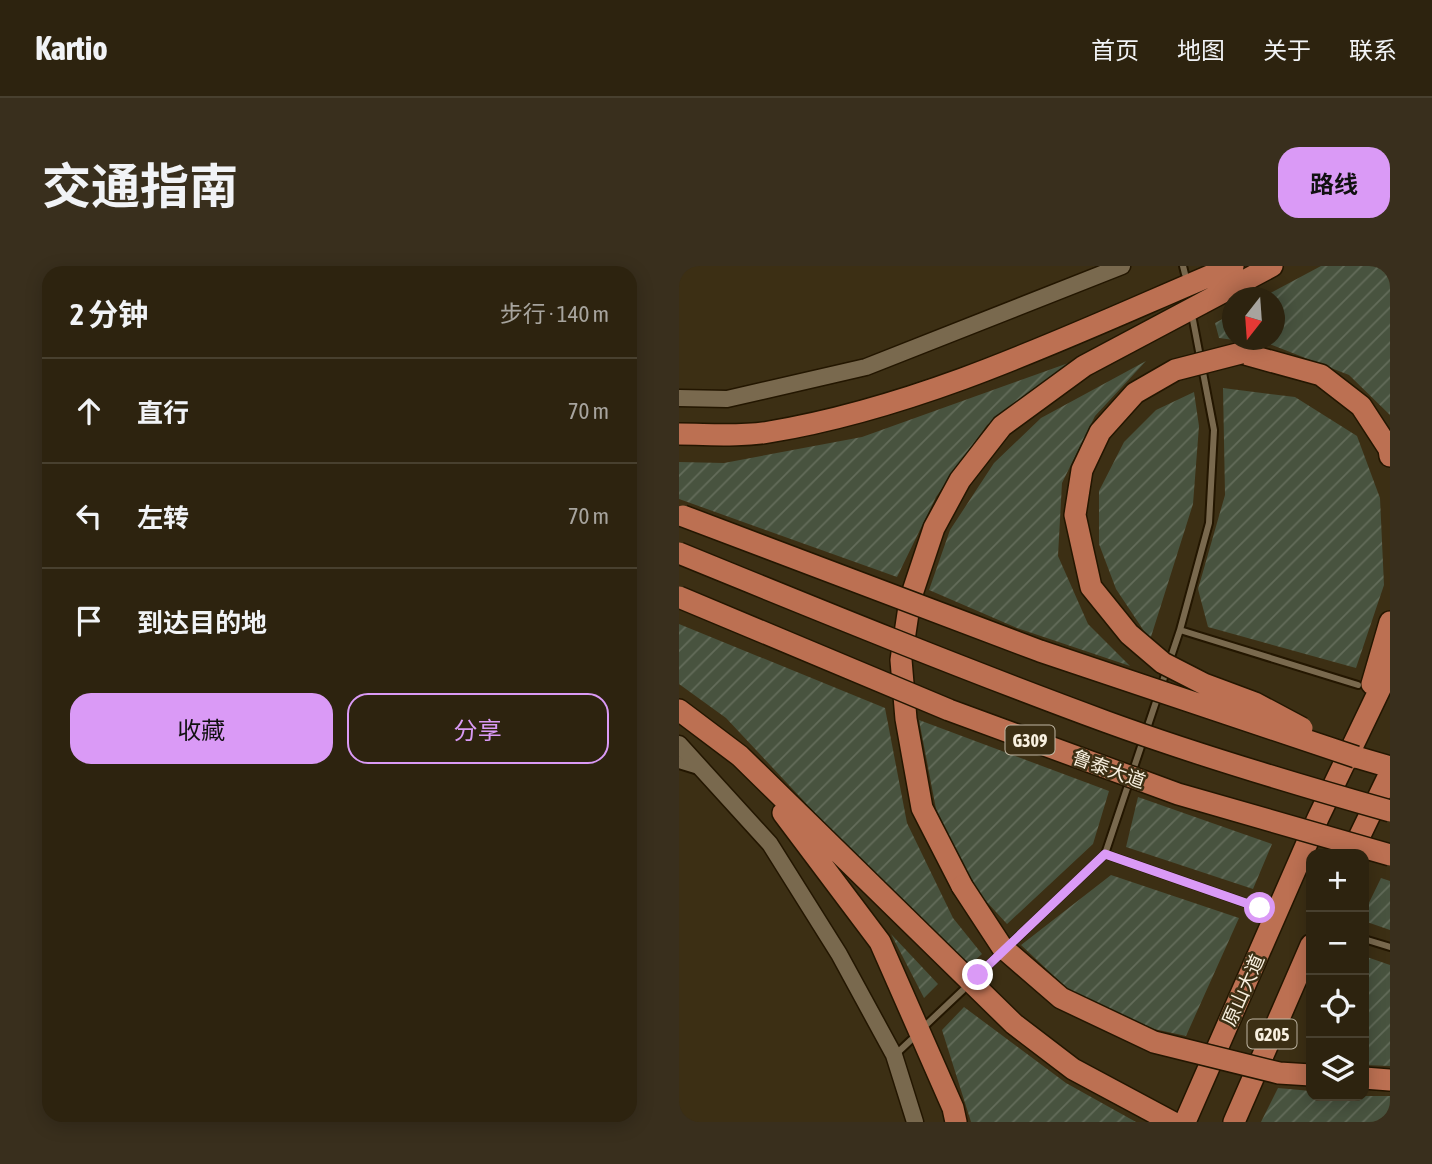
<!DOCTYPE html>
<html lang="zh">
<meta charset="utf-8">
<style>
body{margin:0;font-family:"Asap Condensed","Noto Sans SC",sans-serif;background:#392f1d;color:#f1f3f6}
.controls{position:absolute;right:21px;bottom:21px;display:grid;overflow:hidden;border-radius:14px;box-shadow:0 4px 18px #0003}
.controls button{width:63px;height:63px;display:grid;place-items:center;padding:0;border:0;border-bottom:2px solid #48402f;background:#2d230f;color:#f1f3f6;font:35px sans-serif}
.compass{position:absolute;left:543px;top:21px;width:63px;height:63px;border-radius:50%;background:#2d230f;box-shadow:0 4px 18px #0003;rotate:197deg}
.stop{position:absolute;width:21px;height:21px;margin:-16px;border:5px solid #da9af6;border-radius:50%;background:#fff}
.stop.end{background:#da9af6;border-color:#fff;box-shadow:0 2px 7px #0008}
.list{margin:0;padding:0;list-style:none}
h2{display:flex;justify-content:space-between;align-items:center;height:91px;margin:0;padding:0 28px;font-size:30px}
h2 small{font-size:23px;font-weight:400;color:#a7a49e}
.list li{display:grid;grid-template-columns:46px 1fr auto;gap:21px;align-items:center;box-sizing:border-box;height:105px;padding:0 28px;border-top:2px solid #48402f}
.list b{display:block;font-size:26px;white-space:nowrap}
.list em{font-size:23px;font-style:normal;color:#a7a49e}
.actions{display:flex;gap:14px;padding:21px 28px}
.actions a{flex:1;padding:16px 0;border:2px solid #da9af6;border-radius:21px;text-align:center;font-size:24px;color:#da9af6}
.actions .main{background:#da9af6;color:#111}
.icon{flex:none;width:38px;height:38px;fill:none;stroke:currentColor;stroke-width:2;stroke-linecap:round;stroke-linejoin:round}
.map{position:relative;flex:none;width:711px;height:856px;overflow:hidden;border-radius:21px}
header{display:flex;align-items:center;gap:42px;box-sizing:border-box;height:98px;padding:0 35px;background:#2d230f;border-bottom:2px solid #48402f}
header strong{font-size:33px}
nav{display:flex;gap:38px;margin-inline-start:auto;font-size:24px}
.intro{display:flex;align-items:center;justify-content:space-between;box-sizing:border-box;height:168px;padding:0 42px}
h1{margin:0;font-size:49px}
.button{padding:18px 32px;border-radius:21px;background:#da9af6;color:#111;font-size:24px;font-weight:700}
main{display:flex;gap:42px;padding:0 42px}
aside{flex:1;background:#2d230f;border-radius:21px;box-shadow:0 4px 18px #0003}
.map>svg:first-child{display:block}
</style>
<header>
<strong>Kartio</strong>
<nav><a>首页</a><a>地图</a><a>关于</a><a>联系</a></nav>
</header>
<div class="intro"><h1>交通指南</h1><a class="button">路线</a></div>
<main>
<aside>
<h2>2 分钟<small>步行 · 140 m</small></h2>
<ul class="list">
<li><svg class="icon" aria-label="ahead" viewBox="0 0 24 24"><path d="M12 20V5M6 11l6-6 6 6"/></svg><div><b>直行</b></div><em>70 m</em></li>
<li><svg class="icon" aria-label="left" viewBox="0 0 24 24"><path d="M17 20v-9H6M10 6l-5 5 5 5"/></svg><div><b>左转</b></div><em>70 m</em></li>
<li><svg class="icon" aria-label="arrive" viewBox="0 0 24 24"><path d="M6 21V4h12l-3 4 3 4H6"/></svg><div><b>到达目的地</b></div></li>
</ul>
<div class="actions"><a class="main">收藏</a><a>分享</a></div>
</aside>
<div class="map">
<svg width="711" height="856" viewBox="0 0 711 856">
<defs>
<pattern id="garden-furrows" width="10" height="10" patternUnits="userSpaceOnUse" patternTransform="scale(1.75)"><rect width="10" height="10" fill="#48533f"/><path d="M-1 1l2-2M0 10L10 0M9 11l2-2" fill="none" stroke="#636c5a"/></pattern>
</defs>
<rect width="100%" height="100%" fill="#3c2f14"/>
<path fill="url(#garden-furrows)" d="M642 0H711V149L670 109 593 79 540 72 536 57 553 48 554 74H596V32L584 31Z
M395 95 308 159 257 231 218 311 0 233V196L45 197 183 171Z
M467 95 416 150 383 217 379 290 409 358 451 400 338 362 250 324 271 264 315 197 362 152Z
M544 122 616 131 678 170 701 232 705 319 677 402 529 361 519 323 546 229Z
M515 126 520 160 514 238 471 374 437 323 420 278V225L445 176 477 144Z
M0 358 206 442 228 557 274 652 303 688 288 701 182 596 47 452 0 418Z
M240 454 430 525 414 578 328 658 295 622 257 543Z
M459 531 593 578 574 623 447 581Z
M432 609 560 652 507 770 475 763 393 727 342 679Z
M702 612 711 615V664L685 655V647Z
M212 668 259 718 245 732Z
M685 690 711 699V800L685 799Z
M285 741 387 817 457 856H292L263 764Z
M599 822 632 825V830H711V856H582Z"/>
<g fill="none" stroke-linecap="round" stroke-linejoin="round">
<g stroke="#231600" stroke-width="10">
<path id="service" d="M504 0 506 8
M501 364 530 257 535 164 514 54
M581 642 426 588 501 364 679 419
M685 673 711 681
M299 709 426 588
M248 758 284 724
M216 789 232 774"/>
</g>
<g stroke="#231600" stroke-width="16">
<path id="minor" d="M0 496 23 503"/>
</g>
<g stroke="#231600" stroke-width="19">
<path id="tertiary" d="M0 132 48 133 187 101 443 0
M0 478 91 578 160 688 215 789 236 856"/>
</g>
<g stroke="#231600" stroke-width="24">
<path id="trunk" d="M562 87 642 109 682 140 710 183 711 190
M0 168C29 168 61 171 90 166 252 139 404 63 554 0
M693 418 711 356
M0 444 61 490 335 758 394 803 493 856
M677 491 711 501
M104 547 201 676 274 842 277 856
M672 588 711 507
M283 620 243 542 227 453 222 394 231 334 255 262 281 214 323 160 405 100 593 0
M685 812 711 814
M506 856 639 552 711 402
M555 856 632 679"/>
</g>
<use href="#service" stroke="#79694e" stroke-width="6"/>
<use href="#minor" stroke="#79694e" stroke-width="12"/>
<use href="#tertiary" stroke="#79694e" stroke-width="16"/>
<use href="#trunk" stroke="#bc7052" stroke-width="21"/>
<g stroke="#231600" stroke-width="24" stroke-linecap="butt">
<path id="trunk-bridge" d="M562 87 496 104 456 127 421 166 403 204 396 249 412 321 450 368 484 397 525 418 576 437 623 462
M4 250 361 385 677 491
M0 287C142 345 284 403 428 456 521 490 616 518 711 545
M0 331 270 444 499 528 711 589
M283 620 323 681 382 732 475 776 600 807 632 809"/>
</g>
<use href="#trunk-bridge" stroke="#bc7052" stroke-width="21"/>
</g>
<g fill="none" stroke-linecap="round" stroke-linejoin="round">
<path stroke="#da9af6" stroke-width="9" d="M299 709 426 588 581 642"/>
</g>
<g text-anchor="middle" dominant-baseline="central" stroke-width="5" stroke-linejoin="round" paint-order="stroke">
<g fill="#3c2f14" stroke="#c0b7a4" stroke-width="2">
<rect x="326.5" y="459.5" width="49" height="29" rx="5"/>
<rect x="568.5" y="753.5" width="49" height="29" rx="5"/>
</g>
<g font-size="18" font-weight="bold" fill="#f9f1e1">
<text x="351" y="474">G309</text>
<text x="593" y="768">G205</text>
</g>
<g font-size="19" fill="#f9f1e1" stroke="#3c2f14">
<text transform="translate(430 503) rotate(20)">鲁泰大道</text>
<text transform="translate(564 724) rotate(-66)">原山大道</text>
</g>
</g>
</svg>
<div class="controls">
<button>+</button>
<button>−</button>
<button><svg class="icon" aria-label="locate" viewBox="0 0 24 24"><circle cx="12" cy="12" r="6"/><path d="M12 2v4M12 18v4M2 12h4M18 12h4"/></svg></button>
<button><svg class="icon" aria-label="layers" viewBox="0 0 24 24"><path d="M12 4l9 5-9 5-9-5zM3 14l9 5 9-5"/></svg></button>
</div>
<svg class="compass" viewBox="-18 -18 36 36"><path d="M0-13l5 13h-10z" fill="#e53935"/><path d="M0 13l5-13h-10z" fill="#a7a49e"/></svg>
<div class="stop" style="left:581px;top:642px"></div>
<div class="stop end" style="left:299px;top:709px"></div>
</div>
</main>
